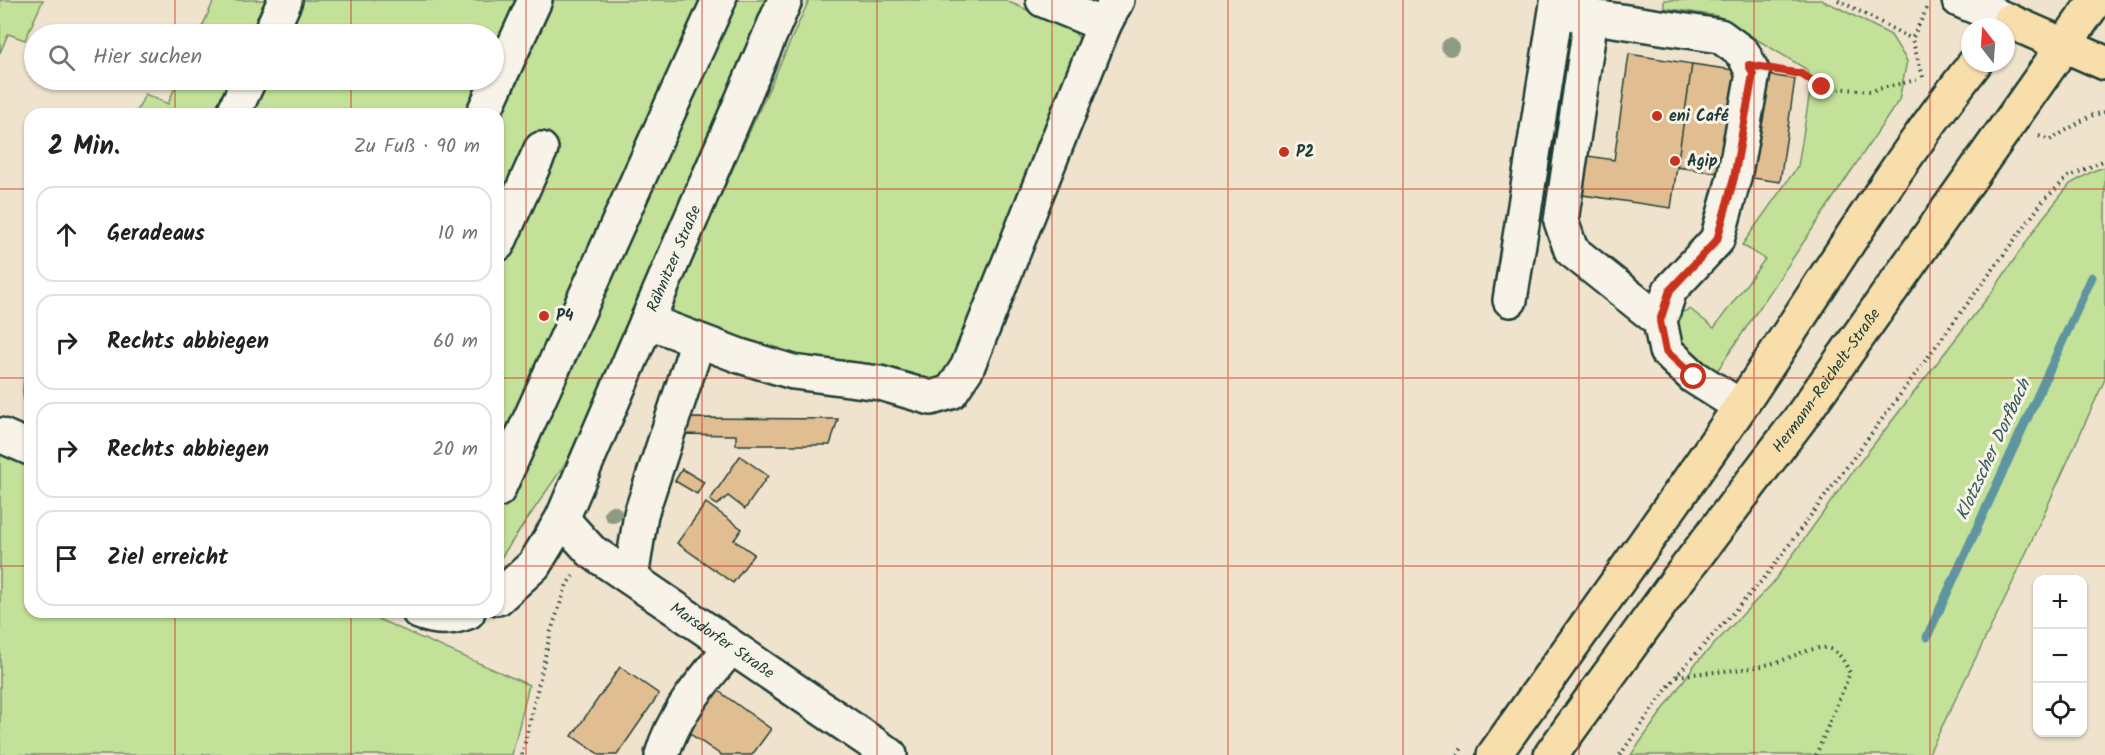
<!DOCTYPE html>
<html lang="de">
<meta charset="utf-8">
<style>
body{margin:0;font-family:Kalam,sans-serif;background:#f6f6f6;color:#202124}
.controls{position:absolute;right:18px;bottom:18px;display:grid;overflow:hidden;border-radius:12px;box-shadow:0 2px 4px #0004}
.controls button{width:54px;height:54px;display:grid;place-items:center;padding:0;border:0;border-bottom:2px solid #e0e0e0;background:#fff;color:#202124;font:30px sans-serif}
.compass{position:absolute;left:1961px;top:18px;width:54px;height:54px;border-radius:50%;background:#fff;box-shadow:0 2px 4px #0004;rotate:343deg}
.stop{position:absolute;width:18px;height:18px;margin:-14px;border:4px solid #c8321e;border-radius:50%;background:#fff}
.stop.end{background:#c8321e;border-color:#fff;box-shadow:0 2px 6px #0008}
.list{margin:0;padding:0;list-style:none}
h2{display:flex;justify-content:space-between;align-items:center;height:78px;margin:0;padding:0 24px;font-size:26px}
h2 small{font-size:20px;font-weight:400;color:#757577}
.list li{display:grid;grid-template-columns:39px 1fr auto;gap:18px;align-items:center;box-sizing:border-box;height:96px;margin:0 12px 12px;padding:0 12px;border:2px solid #e0e0e0;border-radius:18px}
.list b{display:block;font-size:22px;white-space:nowrap}
.list em{font-size:20px;font-style:normal;color:#757577}
.icon{flex:none;width:33px;height:33px;fill:none;stroke:currentColor;stroke-width:2;stroke-linecap:round;stroke-linejoin:round}
.map{position:relative;flex:none;width:2105px;height:755px;overflow:hidden}
.search{position:absolute;background:#fff;box-shadow:0 2px 4px #0004;left:24px;top:24px;width:480px;height:66px;display:flex;align-items:center;gap:15px;box-sizing:border-box;padding:0 21px;border-radius:33px;color:#757577;font-size:22px}
.panel{position:absolute;background:#fff;box-shadow:0 2px 4px #0004;left:24px;top:108px;width:480px;height:510px;border-radius:18px}
.map>svg:first-child{display:block}
</style>
<div class="map">
<svg width="2105" height="755" viewBox="0 0 2105 755">
<rect width="100%" height="100%" fill="#f0e3ce"/>
<filter id="ink" filterUnits="userSpaceOnUse"><feTurbulence type="fractalNoise" baseFrequency=".0167" numOctaves="2"/><feDisplacementMap in="SourceGraphic" scale="12" xChannelSelector="R" yChannelSelector="G"/><feConvolveMatrix kernelMatrix="1 2 1 2 8 2 1 2 1" color-interpolation-filters="sRGB"/></filter>
<g filter="url(#ink)">
<path fill="#c3e199" stroke="#718f66" stroke-width="1.5" d="M0 0H43L25 40 8 34 0 53Z
M214 0H772L567 461 498 562V114H136L145 94 168 104 178 80H494V34H199Z
M809 0H1004L1070 28 1082 41 1081 57 944 380 925 385 786 361 676 318 672 306 676 295Z
M1664 0H1821L1839 8 1891 35 1907 61 1899 100 1715 374 1679 351 1672 316 1690 309 1714 328 1765 259 1742 245 1798 166 1812 79 1806 69 1718 16 1664 8Z
M2105 167V379L2012 584 1928 755H1631L1696 663 1772 584 1850 475 1992 292 2042 219 2070 184 2093 171Z
M30 362V418C20 399 21 380 30 362Z
M0 451 30 465V612H362L529 685 512 755H0Z"/>
<g fill="none" stroke-linecap="round" stroke-linejoin="round">
<path stroke="#5f95a1" stroke-width="9" d="M1927 637 2092 277"/>
</g>
<path fill="#e1be92" stroke="#1f3d34" stroke-width="1.5" d="M1629 54 1692 64 1671 208 1569 193 1575 154 1614 160Z
M1692 64 1795 79 1780 182 1677 167Z
M681 418 838 419 830 445H736V435L678 434Z
M740 456 768 476 745 509 728 496 717 505 710 500Z
M682 469 704 482 697 494 675 481Z
M706 503 742 529 734 540 754 554 733 583 677 543Z
M620 667 659 694 617 755H600L572 736Z
M713 687 771 729 752 755H721L683 729Z"/>
<g fill="none" stroke-linecap="round" stroke-linejoin="round">
<g stroke="#1f3d34" stroke-width="38">
<g id="minor">
<path d="M1043 0 1104 25"/>
<path d="M1558 0 1557 4 1574 14 1720 36 1743 53 1753 73 1734 178 1717 240 1670 290 1660 321 1666 351 1694 377 1740 406"/>
<path d="M1959 0 2009 21"/>
<path d="M1591 18 1561 221 1571 250 1660 321"/>
<path d="M270 34 285 0"/>
<path d="M233 114 249 80"/>
<path d="M483 114 535 0"/>
<path d="M498 244 541 149"/>
<path d="M1510 300 1557 4"/>
<path d="M647 321 740 356 793 372 880 383 931 398 951 392 967 368 1104 25 1117 0"/>
<path d="M0 435 30 448"/>
<path d="M498 490 719 0"/>
<path id="s1" d="M562 519 591 551 890 755"/>
<path d="M631 578 641 514 698 341"/>
<path id="s2" d="M498 598 534 565 562 519 785 0"/>
<path d="M419 612C437 619 451 619 468 612"/>
<path d="M662 755C674 713 704 680 731 647"/>
</g>
</g>
<g stroke="#1f3d34" stroke-width="38">
<g id="major">
<path d="M2009 21 2105 63"/>
<path d="M1494 755C1576 639 1660 524 1740 407 1818 292 1889 172 1975 63"/>
<path id="s3" d="M1551 755 1676 582 1799 420 2096 0"/>
</g>
</g>
<path stroke="#1f3d34" stroke-width="4" stroke-dasharray="1.5 4.5" stroke-linecap="butt" d="M1838 0 1912 39
M1783 71 1801 73 1822 87 1870 91 1920 79
M1923 77 1912 39 1927 8
M2039 136 2050 140 2090 116 2105 112
M1677 676C1710 671 1744 672 1777 662 1791 658 1815 644 1830 649 1841 653 1845 664 1850 673L1816 755
M522 755 551 631 567 584 573 576
M1457 755 1462 748
M1620 755 1676 676 1766 576 2044 200 2068 177 2105 160"/>
<use href="#minor" stroke="#f7f3e8" stroke-width="33"/>
<use href="#major" stroke="#f8deab" stroke-width="33"/>
</g>
<g fill="#8f9a84">
<circle cx="1450" cy="47" r="9"/>
<circle cx="613" cy="514" r="9"/>
</g>
</g>
<g fill="none" stroke-linecap="round" stroke-linejoin="round" filter="url(#ink)">
<path stroke="#c8321e" stroke-width="8" d="M1694 377 1666 351 1660 321 1670 290 1717 240 1734 178 1753 74 1749 65 1801 74 1822 87"/>
</g>
<path fill="none" stroke="#c8321e" stroke-width="1.5" stroke-opacity="0.55" d="M175 0V34M351 0V34M526 0V755M702 0V755M877 0V755M1052 0V755M1228 0V755M1403 0V755M1579 0V755M1754 0V755M1930 0V755M175 80V114M351 80V114M0 189H30M498 189H2105M0 378H30M498 378H2105M0 566H30M498 566H2105M175 612V755M351 612V755"/>
<g fill="#c8321e" stroke="#f7f3e8" stroke-width="2">
<circle cx="1657" cy="116" r="6"/>
<circle cx="1284" cy="152" r="6"/>
<circle cx="1675" cy="161" r="6"/>
<circle cx="544" cy="316" r="6"/>
</g>
<g text-anchor="middle" dominant-baseline="central" stroke-width="6" stroke-linejoin="round" paint-order="stroke">
<g font-size="16" font-weight="bold" fill="#1f3d34" stroke="#f7f3e8" text-anchor="start">
<text x="1669" y="116">eni Café</text>
<text x="1296" y="152">P2</text>
<text x="1687" y="161">Agip</text>
<text x="556" y="316">P4</text>
</g>
<g font-size="16" fill="#1f3d34" stroke="#f7f3e8">
<text stroke="none"><textPath href="#s2" startOffset="386">Rähnitzer Straße</textPath></text>
<text stroke="none"><textPath href="#s3" startOffset="465">Hermann-Reichelt-Straße</textPath></text>
<text stroke="none"><textPath href="#s1" startOffset="202">Marsdorfer Straße</textPath></text>
</g>
<g font-size="18" font-style="italic" fill="#345a58" stroke="#f7f3e8">
<text transform="translate(1994 450) rotate(-65)">Klotzscher Dorfbach</text>
</g>
</g>
</svg>
<div class="controls">
<button>+</button>
<button>−</button>
<button><svg class="icon" aria-label="locate" viewBox="0 0 24 24"><circle cx="12" cy="12" r="6"/><path d="M12 2v4M12 18v4M2 12h4M18 12h4"/></svg></button>
</div>
<svg class="compass" viewBox="-18 -18 36 36"><path d="M0-13l5 13h-10z" fill="#e53935"/><path d="M0 13l5-13h-10z" fill="#757577"/></svg>
<div class="stop" style="left:1694px;top:377px"></div>
<div class="stop end" style="left:1822px;top:87px"></div>
<div class="search"><svg class="icon" aria-label="search" viewBox="0 0 24 24"><circle cx="10" cy="10" r="6"/><path d="M15 15l6 6"/></svg>Hier suchen</div>
<section class="panel">
<h2>2 Min.<small>Zu Fuß · 90 m</small></h2>
<ul class="list">
<li><svg class="icon" aria-label="ahead" viewBox="0 0 24 24"><path d="M12 20V5M6 11l6-6 6 6"/></svg><div><b>Geradeaus</b></div><em>10 m</em></li>
<li><svg class="icon" aria-label="right" viewBox="0 0 24 24"><path d="M7 20v-9h11M14 6l5 5-5 5"/></svg><div><b>Rechts abbiegen</b></div><em>60 m</em></li>
<li><svg class="icon" aria-label="right" viewBox="0 0 24 24"><path d="M7 20v-9h11M14 6l5 5-5 5"/></svg><div><b>Rechts abbiegen</b></div><em>20 m</em></li>
<li><svg class="icon" aria-label="arrive" viewBox="0 0 24 24"><path d="M6 21V4h12l-3 4 3 4H6"/></svg><div><b>Ziel erreicht</b></div></li>
</ul>
</section>
</div>
